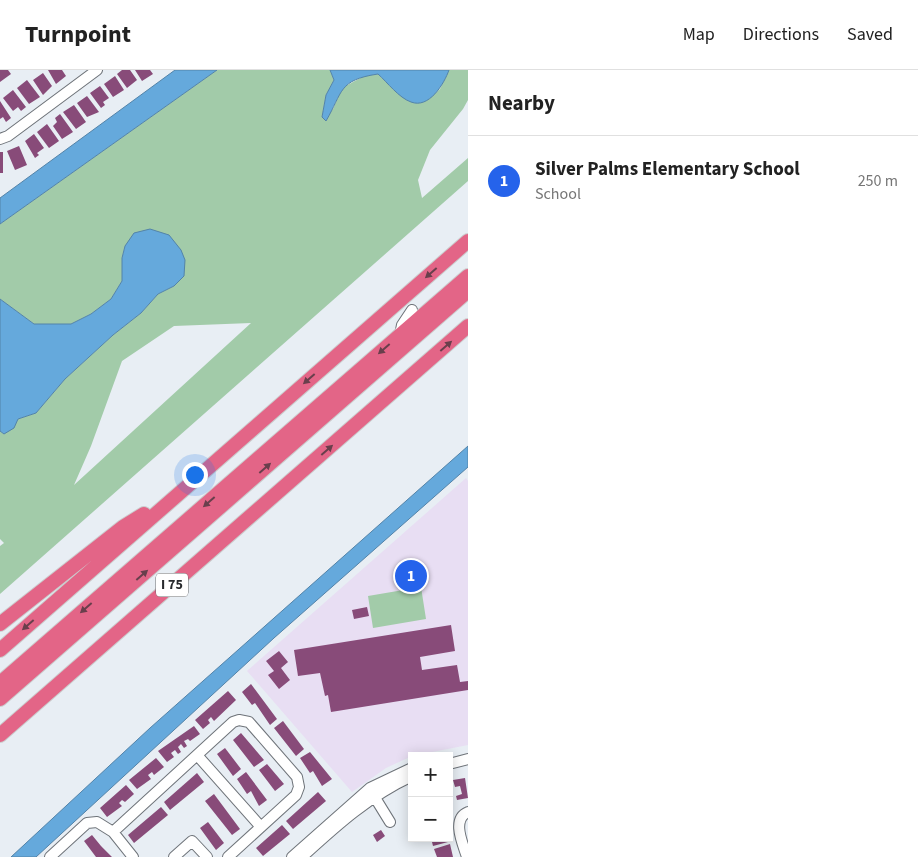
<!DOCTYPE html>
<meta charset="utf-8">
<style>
body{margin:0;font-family:"Source Sans 3",sans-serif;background:#f6f6f6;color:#222}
.controls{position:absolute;right:15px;bottom:15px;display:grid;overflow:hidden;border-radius:0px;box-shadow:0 2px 12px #0003}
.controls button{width:45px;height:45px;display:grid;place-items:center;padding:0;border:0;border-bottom:1px solid #e0e0e0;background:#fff;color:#222;font:25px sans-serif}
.you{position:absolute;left:194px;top:404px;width:18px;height:18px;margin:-12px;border:4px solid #fff;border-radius:50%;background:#1a73e8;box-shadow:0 0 0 8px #1a73e833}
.badge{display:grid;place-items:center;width:32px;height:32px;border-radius:50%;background:#2563eb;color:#fff;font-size:16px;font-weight:700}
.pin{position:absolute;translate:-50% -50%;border:2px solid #fff;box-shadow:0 1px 5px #0006}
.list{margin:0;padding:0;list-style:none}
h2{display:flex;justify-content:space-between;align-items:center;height:65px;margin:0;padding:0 20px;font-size:21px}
h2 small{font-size:16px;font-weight:400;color:#767676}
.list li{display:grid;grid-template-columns:32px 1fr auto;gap:15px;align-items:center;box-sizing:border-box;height:90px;padding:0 20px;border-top:1px solid #e0e0e0}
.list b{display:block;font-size:19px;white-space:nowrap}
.list p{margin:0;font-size:16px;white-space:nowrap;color:#767676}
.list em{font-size:16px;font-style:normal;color:#767676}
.map{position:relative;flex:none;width:468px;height:787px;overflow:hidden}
header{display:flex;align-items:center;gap:30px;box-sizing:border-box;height:70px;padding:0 25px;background:#fff;border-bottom:1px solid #e0e0e0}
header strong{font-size:24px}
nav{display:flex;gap:28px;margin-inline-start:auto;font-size:18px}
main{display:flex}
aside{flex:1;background:#fff}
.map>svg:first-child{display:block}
</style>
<header>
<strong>Turnpoint</strong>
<nav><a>Map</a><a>Directions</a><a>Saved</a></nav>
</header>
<main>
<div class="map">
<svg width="468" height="787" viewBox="0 0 468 787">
<rect width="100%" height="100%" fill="#e8eef4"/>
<path fill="#e8def3" d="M466 408 468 411V675L412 686 386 698 352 722 247 601Z"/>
<path fill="#a2cba9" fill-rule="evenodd" d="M217 0H330L334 10 326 25 322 47 333 39 342 18 364 6 378 4 396 22 432 26 440 19 449 0H468V30L463 39 430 80 418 110 422 128 468 88V111L0 524V476L4 473 0 469V361L4 364 18 349 36 343 65 309 113 265 141 243 158 224 174 216 125 176 122 188V211L111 229 91 244 71 254H34L0 229V154ZM251 253 74 415 91 376 122 291 174 256Z
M421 517 426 549 373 558 368 526Z"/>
<path fill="#65a9dc" stroke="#5383a8" d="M175 0H217L0 154V128Z
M330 0H449C444 14 429 39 411 32 399 28 387 12 378 4 338 10 343 22 326 51L322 47 326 25 334 10Z
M150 159 169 165 181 180 185 190 184 206 174 216 158 224 141 243 113 265 65 309 36 343 18 349 14 358 4 364 0 361V229L34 254H71L91 244 111 229 122 211V188L125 176 134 163Z
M468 376V397L274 568 36 787H11L150 658Z"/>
<path fill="#884b79" d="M0 0H8L11 4 0 12Z
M48 0H62L66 6 56 14Z
M122 0H130L137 10 127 18 117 4Z
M135 0H150L153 4 142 11Z
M43 3 52 16 43 25 33 10Z
M115 6 124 20 113 27 104 14Z
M27 10 40 27 29 34 17 18Z
M100 16 109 28 103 32 105 35 101 38 90 23Z
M13 20 26 37 21 41 18 37 13 41 3 28Z
M87 26 99 42 87 47 77 33Z
M0 31 11 48 6 52 3 47 0 49Z
M74 35 86 52 76 59 63 42Z
M60 44 73 62 62 69 53 56 57 52 55 48Z
M47 54 59 71 49 78 37 62Z
M34 64 44 78 37 83 39 85 35 88 25 71Z
M19 76 27 95 15 100 7 81Z
M0 82H3V103H0Z
M367 537 369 546 354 549 352 540Z
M451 555 455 581 420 587 422 600 457 595 460 612 468 611V620L331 642 328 625 325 626 320 603 298 606 294 580Z
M279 581 288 592 281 598 290 610 279 619 268 605 274 601 266 591Z
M251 614 277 649 270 655 255 633 252 635 242 622Z
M228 621 236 630 214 651 211 647 208 650 210 653 203 659 195 650Z
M283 651 304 679 296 686 274 658Z
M194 656 200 664 190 671 188 669 184 671 187 676 184 678 181 674 178 677 181 682 178 684 175 680 171 683 174 687 167 692 158 681Z
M241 663 264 690 254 697 233 670Z
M225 678 241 699 233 706 217 684Z
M310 682 332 709 322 716 313 701 310 703 300 688Z
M156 688 164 697 154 705 152 702 148 705 151 709 137 719 129 710Z
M267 694 284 714 275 721 259 700Z
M246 702 267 730 259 736 251 721 247 724 237 709Z
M197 703 204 712 170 740 164 732Z
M465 708 468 728 457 730 456 726 462 724 460 716 455 717 453 710Z
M126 715 134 724 125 732 122 730 119 733 122 736 107 747 100 738Z
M318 722 326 731 293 759 286 751Z
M214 724 240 759 232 765 205 731Z
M161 737 168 745 134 773 128 765Z
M208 752 224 773 216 780 200 758Z
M282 755 290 764 263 786 256 778Z
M381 760 385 766 377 772 373 765Z
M92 765 101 776 112 787H96L84 771Z
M431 768H448V772L433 776Z
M450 774 453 787H437L434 779Z"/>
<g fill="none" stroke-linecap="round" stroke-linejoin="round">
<g stroke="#6e7379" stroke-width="12">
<path id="minor" d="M0 69 8 66 97 0
M400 265 402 255 412 240
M197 685 261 757
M449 694 468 689
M374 726 390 752
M113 762 133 787
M50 787 87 753 97 752 113 762 233 652 239 650 249 652 297 707 299 717 296 725 228 787
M174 787 192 771 207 787
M292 787 370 718 412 698
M302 787C337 755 369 726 412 706
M467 787C463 774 451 749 468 742"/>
</g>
<g stroke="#cbcccd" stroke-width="16">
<path id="highway" d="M0 554 123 457 144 444
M0 580 468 171
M0 613 468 206
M0 629 468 221
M0 665 468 256"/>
</g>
<use href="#minor" stroke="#fff" stroke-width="10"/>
<use href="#highway" stroke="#e36587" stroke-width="14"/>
</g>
<defs><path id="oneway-solid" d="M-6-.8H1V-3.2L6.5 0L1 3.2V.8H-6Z" transform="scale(1.25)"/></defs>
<g fill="#693f4c">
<use href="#oneway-solid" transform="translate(431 203) rotate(139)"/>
<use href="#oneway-solid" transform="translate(446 276) rotate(-41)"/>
<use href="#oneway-solid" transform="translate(384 279) rotate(139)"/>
<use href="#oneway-solid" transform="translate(309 309) rotate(139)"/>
<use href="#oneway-solid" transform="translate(327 380) rotate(-41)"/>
<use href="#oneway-solid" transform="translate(265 398) rotate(-41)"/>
<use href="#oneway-solid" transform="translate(209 432) rotate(139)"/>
<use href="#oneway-solid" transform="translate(142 505) rotate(-41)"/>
<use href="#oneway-solid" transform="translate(86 538) rotate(139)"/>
<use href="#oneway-solid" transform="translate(28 555) rotate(139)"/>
</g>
<g text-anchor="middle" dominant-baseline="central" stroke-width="5" stroke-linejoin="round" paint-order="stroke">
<rect fill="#fff" stroke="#686a6c" stroke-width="1" x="156" y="503.5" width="32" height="23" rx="4"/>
<g font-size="14" font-weight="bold" fill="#282a2d">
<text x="172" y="515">I 75</text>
</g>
</g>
</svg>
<div class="controls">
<button>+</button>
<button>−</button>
</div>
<div class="you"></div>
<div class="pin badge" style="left:411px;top:506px">1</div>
</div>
<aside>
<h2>Nearby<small></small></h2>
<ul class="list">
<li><span class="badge">1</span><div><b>Silver Palms Elementary School</b><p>School</p></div><em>250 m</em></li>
</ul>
</aside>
</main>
